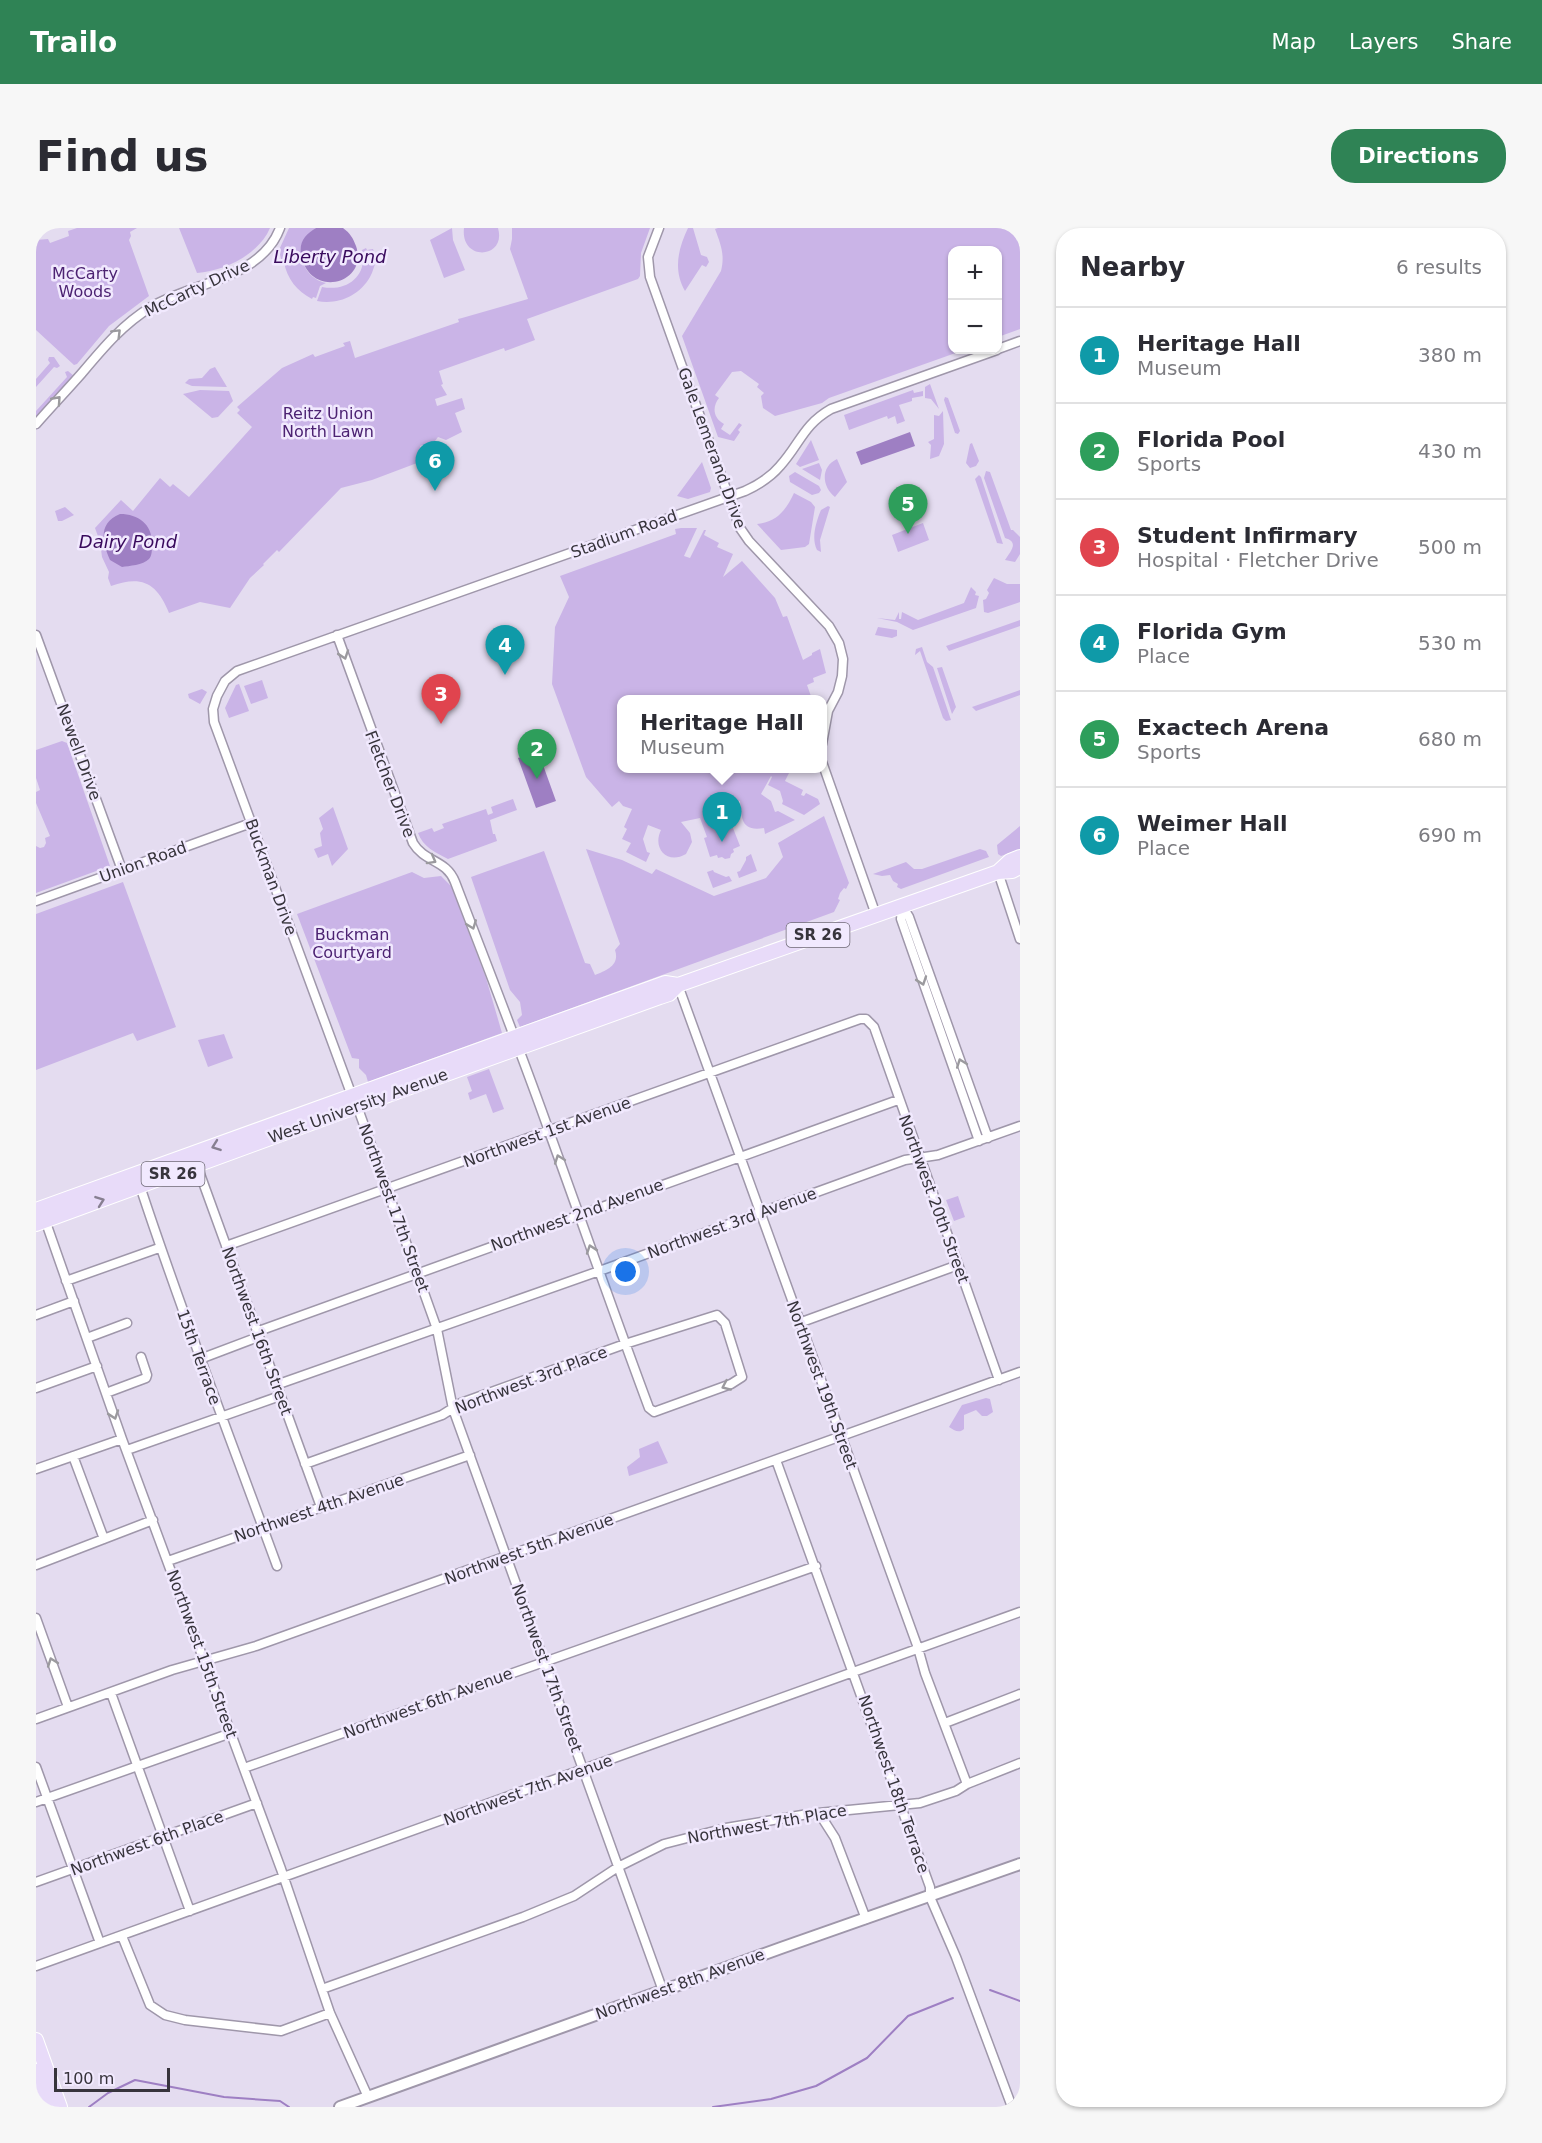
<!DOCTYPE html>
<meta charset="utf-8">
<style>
body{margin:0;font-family:"DejaVu Sans",sans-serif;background:#f7f7f7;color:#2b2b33}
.controls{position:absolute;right:18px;top:18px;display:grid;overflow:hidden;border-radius:12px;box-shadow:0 2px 4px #0004}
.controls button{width:54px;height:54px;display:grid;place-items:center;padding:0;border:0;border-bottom:2px solid #e1e1e2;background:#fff;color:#2b2b33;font:30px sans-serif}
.scale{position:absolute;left:18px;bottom:15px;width:116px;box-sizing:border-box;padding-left:6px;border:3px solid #37343c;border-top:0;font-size:16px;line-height:21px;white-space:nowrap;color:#37343c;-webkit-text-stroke:4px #f1e9fe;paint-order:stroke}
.you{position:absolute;left:590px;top:1044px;width:21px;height:21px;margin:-15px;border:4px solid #fff;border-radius:50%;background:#1a73e8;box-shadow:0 0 0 9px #1a73e833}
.badge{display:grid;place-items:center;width:39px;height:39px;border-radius:50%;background:#2f8355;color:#fff;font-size:20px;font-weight:700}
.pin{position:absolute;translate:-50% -50px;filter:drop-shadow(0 2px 3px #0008)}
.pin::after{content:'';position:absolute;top:32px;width:21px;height:18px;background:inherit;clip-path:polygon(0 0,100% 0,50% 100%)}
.popup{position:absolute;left:581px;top:467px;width:210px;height:78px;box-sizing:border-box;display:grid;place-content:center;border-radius:12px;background:#fff;filter:drop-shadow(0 2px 4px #0005);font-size:20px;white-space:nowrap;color:#7c7c81}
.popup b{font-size:22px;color:#2b2b33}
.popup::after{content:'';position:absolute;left:50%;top:100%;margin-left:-12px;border:12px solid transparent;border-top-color:#fff}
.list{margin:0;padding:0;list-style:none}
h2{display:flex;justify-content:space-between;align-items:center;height:78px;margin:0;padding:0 24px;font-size:26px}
h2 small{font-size:20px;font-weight:400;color:#7c7c81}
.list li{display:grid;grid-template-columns:39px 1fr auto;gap:18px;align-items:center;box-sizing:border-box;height:96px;padding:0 24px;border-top:2px solid #e1e1e2}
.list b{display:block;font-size:22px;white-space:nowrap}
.list p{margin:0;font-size:20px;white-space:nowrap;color:#7c7c81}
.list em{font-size:20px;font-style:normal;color:#7c7c81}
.map{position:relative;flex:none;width:984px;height:1879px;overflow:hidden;border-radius:24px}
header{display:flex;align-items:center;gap:36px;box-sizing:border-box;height:84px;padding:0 30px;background:#2f8355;color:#fff}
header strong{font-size:28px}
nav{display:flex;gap:33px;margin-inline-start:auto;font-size:21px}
.intro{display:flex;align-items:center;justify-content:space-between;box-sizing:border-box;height:144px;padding:0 36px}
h1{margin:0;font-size:42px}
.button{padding:15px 27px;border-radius:24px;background:#2f8355;color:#fff;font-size:21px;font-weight:700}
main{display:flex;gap:36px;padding:0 36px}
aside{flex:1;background:#fff;border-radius:24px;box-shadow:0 2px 4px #0004}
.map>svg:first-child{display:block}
</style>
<header>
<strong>Trailo</strong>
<nav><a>Map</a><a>Layers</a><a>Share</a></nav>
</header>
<div class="intro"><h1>Find us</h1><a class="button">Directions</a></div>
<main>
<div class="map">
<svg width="984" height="1879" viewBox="0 0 984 1879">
<rect width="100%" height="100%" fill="#e4dcf0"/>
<path fill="#cab4e7" d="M41 0H101L94 4 95 8 93 12 113 68 73 98 41 136 38 137 0 102V12L12 11 14 15 33 8 32 3Z
M143 0H234C223 26 189 43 161 45Z
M253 0H280C257 14 263 49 290 55L284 58 280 70 277 69 276 71C261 63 251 51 248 34L246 35 243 22Z
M416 0 417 12 429 42 408 50 394 12Z
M428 0H462C471 31 424 34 428 0Z
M476 0H614L605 25 604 48 602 51 491 91 499 112 469 123 468 120 403 143 407 156 405 157 411 167 399 171 401 178 426 170 429 181 419 185 426 204 410 212 402 209 399 213 384 218 389 232 336 252 305 260 243 324 241 322 227 336 228 337 214 350 194 380 164 374 133 385C121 355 106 347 75 358L72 350 73 344 66 329 64 314 59 300 85 272 97 283 124 250 134 259 137 256 153 269 216 199 201 185 204 182 201 179 246 140 277 126 279 129 309 118 307 115 314 113 319 130 423 94 422 91 426 90 492 71 474 21 476 11Z
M652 0H657L665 27 671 29 673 34 670 39 666 37 649 63C637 42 642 21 652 0Z
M682 0H984V101L962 109V22H916V122H928L793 170 786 175 739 188 727 180 725 168 728 165 721 159 723 156 705 143 696 144 679 167 683 170C676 179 677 190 688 196L685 201 694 207 703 195 706 197 702 202 704 204 698 213 682 209 646 108 685 43C689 27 685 17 679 1Z
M330 20 331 22 337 21 341 32C338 37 337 44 334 49 323 68 302 77 281 73L286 59C312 64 332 47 326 22Z
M13 129H18L24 138 21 140 18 139 0 159V151L14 135 12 132Z
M179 139 191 159 156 158 149 155 153 151 166 150 174 141Z
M32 143 38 148 0 190V183L31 149 29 144Z
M894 156 903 181 895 171 889 170V159Z
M164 162 193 163 197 173 182 189 176 190 147 166Z
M877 162 878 165 887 163V168L876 170V173L863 177 869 193 861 196 859 188 852 191 851 188 813 202 808 187Z
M909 169 912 170 924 203 922 206 919 205 908 172Z
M907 183 908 216 903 228 894 231 895 217 892 214 898 211V187L903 188Z
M775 212 783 232 764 239 760 236Z
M936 215 943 233 940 238 934 240 930 235 934 216Z
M801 231 811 254 799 269C786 259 784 239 801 231Z
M666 234 675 260 674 264 652 271 641 268Z
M783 235 786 242 784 252 766 241Z
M950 243 954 244 975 302H977L984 309V326L979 334 969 332C974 324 984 314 969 310L948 250Z
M759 244 783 258 785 262 783 265 776 267 754 254 753 248Z
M943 247 945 249 967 316 961 315 939 251Z
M758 265 775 274 779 279 773 316 769 319 745 322 721 296C741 294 750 282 758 265Z
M792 278 794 279 784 312 785 324 781 322C775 310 780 294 785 282Z
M29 279 38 287 26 293H22L19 283Z
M887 295 893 312 862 324 856 307Z
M645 300H661L648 328 654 330 668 302H670L668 307 683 315 681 319 697 326 687 349 706 333 739 370 747 389 751 388 767 432 776 427V425L784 421 790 445 777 450 778 454 771 457 776 471 586 472V540L749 541 748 543 753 545 749 553 767 562 765 567 768 568 770 565 782 571 784 576 768 587 746 576 747 573 744 563 732 557 736 549 735 548 725 566 735 573 739 584 742 583 759 592 729 606 728 600C704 604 706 589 704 573L696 576 697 578 687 582 694 601 697 600 704 618 697 621 698 624 695 626 694 630 689 631 686 629 682 630 681 627 674 629 668 610 671 609 664 590 645 594 654 605 656 614 650 626C631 637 616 620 625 602L612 597 607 611 611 624 614 625 610 634 590 624 595 615 586 611 591 601 588 599 596 581 587 578 583 573 576 579 550 549 516 456 519 399 533 369 524 348 640 306 639 301Z
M958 350 971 356H984V374L952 385 948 384 947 372 950 371 953 365 951 362Z
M935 359 940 364 939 367 943 368 940 380 877 402 861 394 841 390 859 392 863 384V391H865L866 384 882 392 928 375Z
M984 392V398L913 423 910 418Z
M842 399 861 402V408L856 410 839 407Z
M886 419 891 434 897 439 915 492 910 493 907 490 884 423 879 427 880 421Z
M906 439 920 479 916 486 901 440Z
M226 452 232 470 215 476 208 458Z
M203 456 213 483 193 490 189 480 200 457Z
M166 461 171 464 164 476 153 470 152 466Z
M984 462V467L940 483 936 479Z
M26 513 31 515 74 638 0 665V618L4 620 8 619 10 615 9 610 14 608 0 575V564L4 562 0 550V522Z
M477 571 481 582 454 592 457 606H459L461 613 412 631C399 624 387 619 382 605L396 600 398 604 408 600 406 596 450 581 452 587 457 585 455 579Z
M297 579 312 621 296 638 292 626 282 630 278 621 286 618 284 605 287 601 283 590Z
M788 588 813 655 810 661 808 660 804 665 802 671 804 672 798 684 484 799 481 792 486 787 484 774 474 762 435 649 508 623 549 735 554 736 559 747C571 742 584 737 579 722L584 716 550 621 586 632 616 646 620 641 678 668 730 650 747 629 742 615Z
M984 598V621L965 628 962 626 961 617Z
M944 621 950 623 953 629 865 661 861 659 862 656 857 653 854 647 846 648 837 646 870 634 878 641H886Z
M715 626 721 643 703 650 701 644 704 643 710 632V629Z
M677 642 678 644 690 649 693 648 696 653 677 660 671 644Z
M376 644 388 650 405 648 415 658 450 750 466 805 332 854 330 847 323 840V831L316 830 261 686Z
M87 654 140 799 101 813 97 805 0 842V686Z
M188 806 197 830 172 839 162 812Z
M453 841 468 881 457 885 450 866 434 872 432 865 436 863 431 849Z
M922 968 929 989 918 993 910 972Z
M950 1170 954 1171 957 1184 951 1188H946L940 1182 928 1187V1201C923 1206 918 1202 913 1199L926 1177Z
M622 1213 632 1235 593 1248 591 1239 604 1229 603 1221Z"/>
<path fill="#9e7fc3" d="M280 0H307C314 5 317 10 320 18 333 56 273 72 265 26 263 13 270 6 280 0Z
M874 204 879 218 825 237 820 224Z
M84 286C103 286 117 297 116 317 116 322 116 328 113 331 107 337 93 338 86 339L74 332C66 314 62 295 84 286Z
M502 523 520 573 500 580 482 530Z"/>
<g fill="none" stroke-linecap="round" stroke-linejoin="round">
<path stroke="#9e7fc3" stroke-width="2" d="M954 1762 984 1773
M53 1879 72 1865 99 1852 188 1869 244 1873 253 1879
M677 1879 735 1871 780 1858 831 1830 872 1788 917 1770"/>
<g stroke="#9f97aa" stroke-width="11">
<path id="minor" d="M623 0 612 29 614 49 704 300 713 313 793 398 803 415 807 431 806 448 802 464 792 483 786 516
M962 121 984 113
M0 196C15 179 31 162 46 145 67 120 87 96 115 79 157 54 225 51 244 0
M0 407 86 642
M786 534 840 687
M962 644 984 711
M0 673 215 595
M866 678 865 691 943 913
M866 678 873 689 952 910
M642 757 882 1420 889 1445 931 1556
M160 935 285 1279
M104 958C146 1086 195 1212 241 1338
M8 989 86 1211 245 1641 294 1785 332 1869
M190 1018 824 791H830L838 799 963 1152
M30 1053 123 1020
M0 1087 38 1073
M763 1095 922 1037
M220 1104 862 872
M51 1110 91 1095
M164 1131 222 1109
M240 1157 569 1041 869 932 902 927 984 898
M0 1160 61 1138
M70 1165 110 1150 111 1147 105 1129
M91 1222 244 1168
M37 1228 68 1311
M740 1232 894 1659V1669L920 1729 976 1879
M269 1236 406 1187 425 1175 589 1116 681 1087 689 1095 706 1149 695 1156 618 1184 613 1180C579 1089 547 997 514 906 484 821 451 738 419 654 410 631 389 635 377 615L301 407
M0 1241 86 1211
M132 1333 434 1227
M0 1337 117 1292
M0 1390 32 1479
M75 1465 154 1683
M0 1491 136 1442 220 1418 984 1144
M909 1495 984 1466
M0 1539 64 1715
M208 1540 780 1338
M0 1574 195 1505
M783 1585 799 1610 830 1691
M0 1654 221 1575
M86 1708 114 1777 129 1787 149 1792 245 1803 294 1785
M0 1738 984 1384
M286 1761 487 1689 538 1668 582 1639 628 1616 690 1600 772 1586 884 1575 920 1563 931 1556 984 1535
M627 1763 417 1181 401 1101 324 886 316 868 178 494 177 481 181 468 189 453 201 443 709 263C722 257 734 250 744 238 764 216 767 197 795 181L961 122"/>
</g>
<g stroke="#9f97aa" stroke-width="14">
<path id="tertiary" d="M304 1879 745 1720 984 1636"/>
</g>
<g stroke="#fff" stroke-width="16">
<path id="primary" d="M962 644 974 633 984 629
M0 982 629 755 642 757
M0 996 330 875 624 769 633 766 642 757 962 644 976 643 984 639
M0 1812 24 1879
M0 1843 13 1879"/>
</g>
<use href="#minor" stroke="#fff" stroke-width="8"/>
<use href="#tertiary" stroke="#fff" stroke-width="10"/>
<use href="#primary" stroke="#e8dbf9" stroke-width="14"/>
</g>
<defs><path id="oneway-chevron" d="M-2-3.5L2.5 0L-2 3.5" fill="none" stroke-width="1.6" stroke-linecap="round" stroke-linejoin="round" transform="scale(1.5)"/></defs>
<g stroke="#9b9a9e">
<use href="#oneway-chevron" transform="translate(81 105) rotate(-45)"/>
<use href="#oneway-chevron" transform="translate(21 172) rotate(-48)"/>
<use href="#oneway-chevron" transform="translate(308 427) rotate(71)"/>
<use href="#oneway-chevron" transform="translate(396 632) rotate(29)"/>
<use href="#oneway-chevron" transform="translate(436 697) rotate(69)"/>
<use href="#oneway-chevron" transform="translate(886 753) rotate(71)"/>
<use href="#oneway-chevron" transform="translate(925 835) rotate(-110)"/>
<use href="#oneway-chevron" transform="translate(523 931) rotate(-110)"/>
<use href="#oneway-chevron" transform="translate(555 1021) rotate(-109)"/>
<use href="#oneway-chevron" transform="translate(690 1158) rotate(156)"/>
<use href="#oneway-chevron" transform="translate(78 1187) rotate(71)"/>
<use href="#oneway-chevron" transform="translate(16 1434) rotate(-110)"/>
</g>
<g stroke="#877f91">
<use href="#oneway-chevron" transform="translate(180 918) rotate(160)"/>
<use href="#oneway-chevron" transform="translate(64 973) rotate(-20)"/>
</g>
<g text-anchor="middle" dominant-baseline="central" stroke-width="5" stroke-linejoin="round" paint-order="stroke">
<g fill="#f1e9fe" stroke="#6f6a76" stroke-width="1.5">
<rect x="750.5" y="695" width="63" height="24" rx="4.5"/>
<rect x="105.5" y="934" width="63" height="24" rx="4.5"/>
</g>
<g font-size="15" font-weight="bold" fill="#37343c">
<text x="782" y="707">SR 26</text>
<text x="137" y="946">SR 26</text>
</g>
<g font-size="16" fill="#4c2272" stroke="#f1e9fe">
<text x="49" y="45">McCarty<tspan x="49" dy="18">Woods</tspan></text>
<text x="292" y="185">Reitz Union<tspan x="292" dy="18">North Lawn</tspan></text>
<text x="316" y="706">Buckman<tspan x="316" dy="18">Courtyard</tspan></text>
</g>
<g font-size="16" fill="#37343c" stroke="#f1e9fe">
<text transform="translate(161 60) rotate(-25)">McCarty Drive</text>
<text transform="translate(676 220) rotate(70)">Gale Lemerand Drive</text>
<text transform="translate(588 306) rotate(-20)">Stadium Road</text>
<text transform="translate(43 524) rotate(70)">Newell Drive</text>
<text transform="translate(354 556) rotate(69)">Fletcher Drive</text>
<text transform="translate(107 634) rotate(-20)">Union Road</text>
<text transform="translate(235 649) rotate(70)">Buckman Drive</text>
<text transform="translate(322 878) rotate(-20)">West University Avenue</text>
<text transform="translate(511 904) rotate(-20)">Northwest 1st Avenue</text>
<text transform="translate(898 971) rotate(70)">Northwest 20th Street</text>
<text transform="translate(358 980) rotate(70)">Northwest 17th Street</text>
<text transform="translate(541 987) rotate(-20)">Northwest 2nd Avenue</text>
<text transform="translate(696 995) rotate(-20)">Northwest 3rd Avenue</text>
<text transform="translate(221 1103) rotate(70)">Northwest 16th Street</text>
<text transform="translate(163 1129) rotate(70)">15th Terrace</text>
<text transform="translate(495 1152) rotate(-21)">Northwest 3rd Place</text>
<text transform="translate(786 1157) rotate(70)">Northwest 19th Street</text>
<text transform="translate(283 1280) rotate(-19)">Northwest 4th Avenue</text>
<text transform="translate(493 1321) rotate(-20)">Northwest 5th Avenue</text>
<text transform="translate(166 1426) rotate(70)">Northwest 15th Street</text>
<text transform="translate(511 1440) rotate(70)">Northwest 17th Street</text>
<text transform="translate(392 1475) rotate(-20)">Northwest 6th Avenue</text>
<text transform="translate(858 1556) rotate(71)">Northwest 18th Terrace</text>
<text transform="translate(492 1562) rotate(-20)">Northwest 7th Avenue</text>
<text transform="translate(731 1596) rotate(-10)">Northwest 7th Place</text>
<text transform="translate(111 1615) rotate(-20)">Northwest 6th Place</text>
<text transform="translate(644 1756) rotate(-20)">Northwest 8th Avenue</text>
</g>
<g font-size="18" font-style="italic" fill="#390a5d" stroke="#f1e9fe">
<text x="294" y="28">Liberty Pond</text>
<text x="92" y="313">Dairy Pond</text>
</g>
</g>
</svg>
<div class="controls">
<button>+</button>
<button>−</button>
</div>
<div class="scale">100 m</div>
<div class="you"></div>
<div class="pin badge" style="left:686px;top:614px;background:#0f9aa8">1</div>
<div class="popup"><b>Heritage Hall</b>Museum</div>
<div class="pin badge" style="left:501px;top:551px;background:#2e9e5b">2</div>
<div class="pin badge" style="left:405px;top:496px;background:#e0444e">3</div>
<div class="pin badge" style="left:469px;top:447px;background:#0f9aa8">4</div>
<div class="pin badge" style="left:872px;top:306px;background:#2e9e5b">5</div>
<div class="pin badge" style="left:399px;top:263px;background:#0f9aa8">6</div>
</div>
<aside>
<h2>Nearby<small>6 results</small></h2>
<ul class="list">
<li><span class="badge" style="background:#0f9aa8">1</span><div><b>Heritage Hall</b><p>Museum</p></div><em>380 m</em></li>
<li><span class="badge" style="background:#2e9e5b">2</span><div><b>Florida Pool</b><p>Sports</p></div><em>430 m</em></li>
<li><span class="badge" style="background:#e0444e">3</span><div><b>Student Infirmary</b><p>Hospital · Fletcher Drive</p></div><em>500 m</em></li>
<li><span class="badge" style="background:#0f9aa8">4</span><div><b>Florida Gym</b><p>Place</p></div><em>530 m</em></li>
<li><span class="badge" style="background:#2e9e5b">5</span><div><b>Exactech Arena</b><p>Sports</p></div><em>680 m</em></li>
<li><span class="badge" style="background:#0f9aa8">6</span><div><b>Weimer Hall</b><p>Place</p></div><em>690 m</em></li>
</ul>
</aside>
</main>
